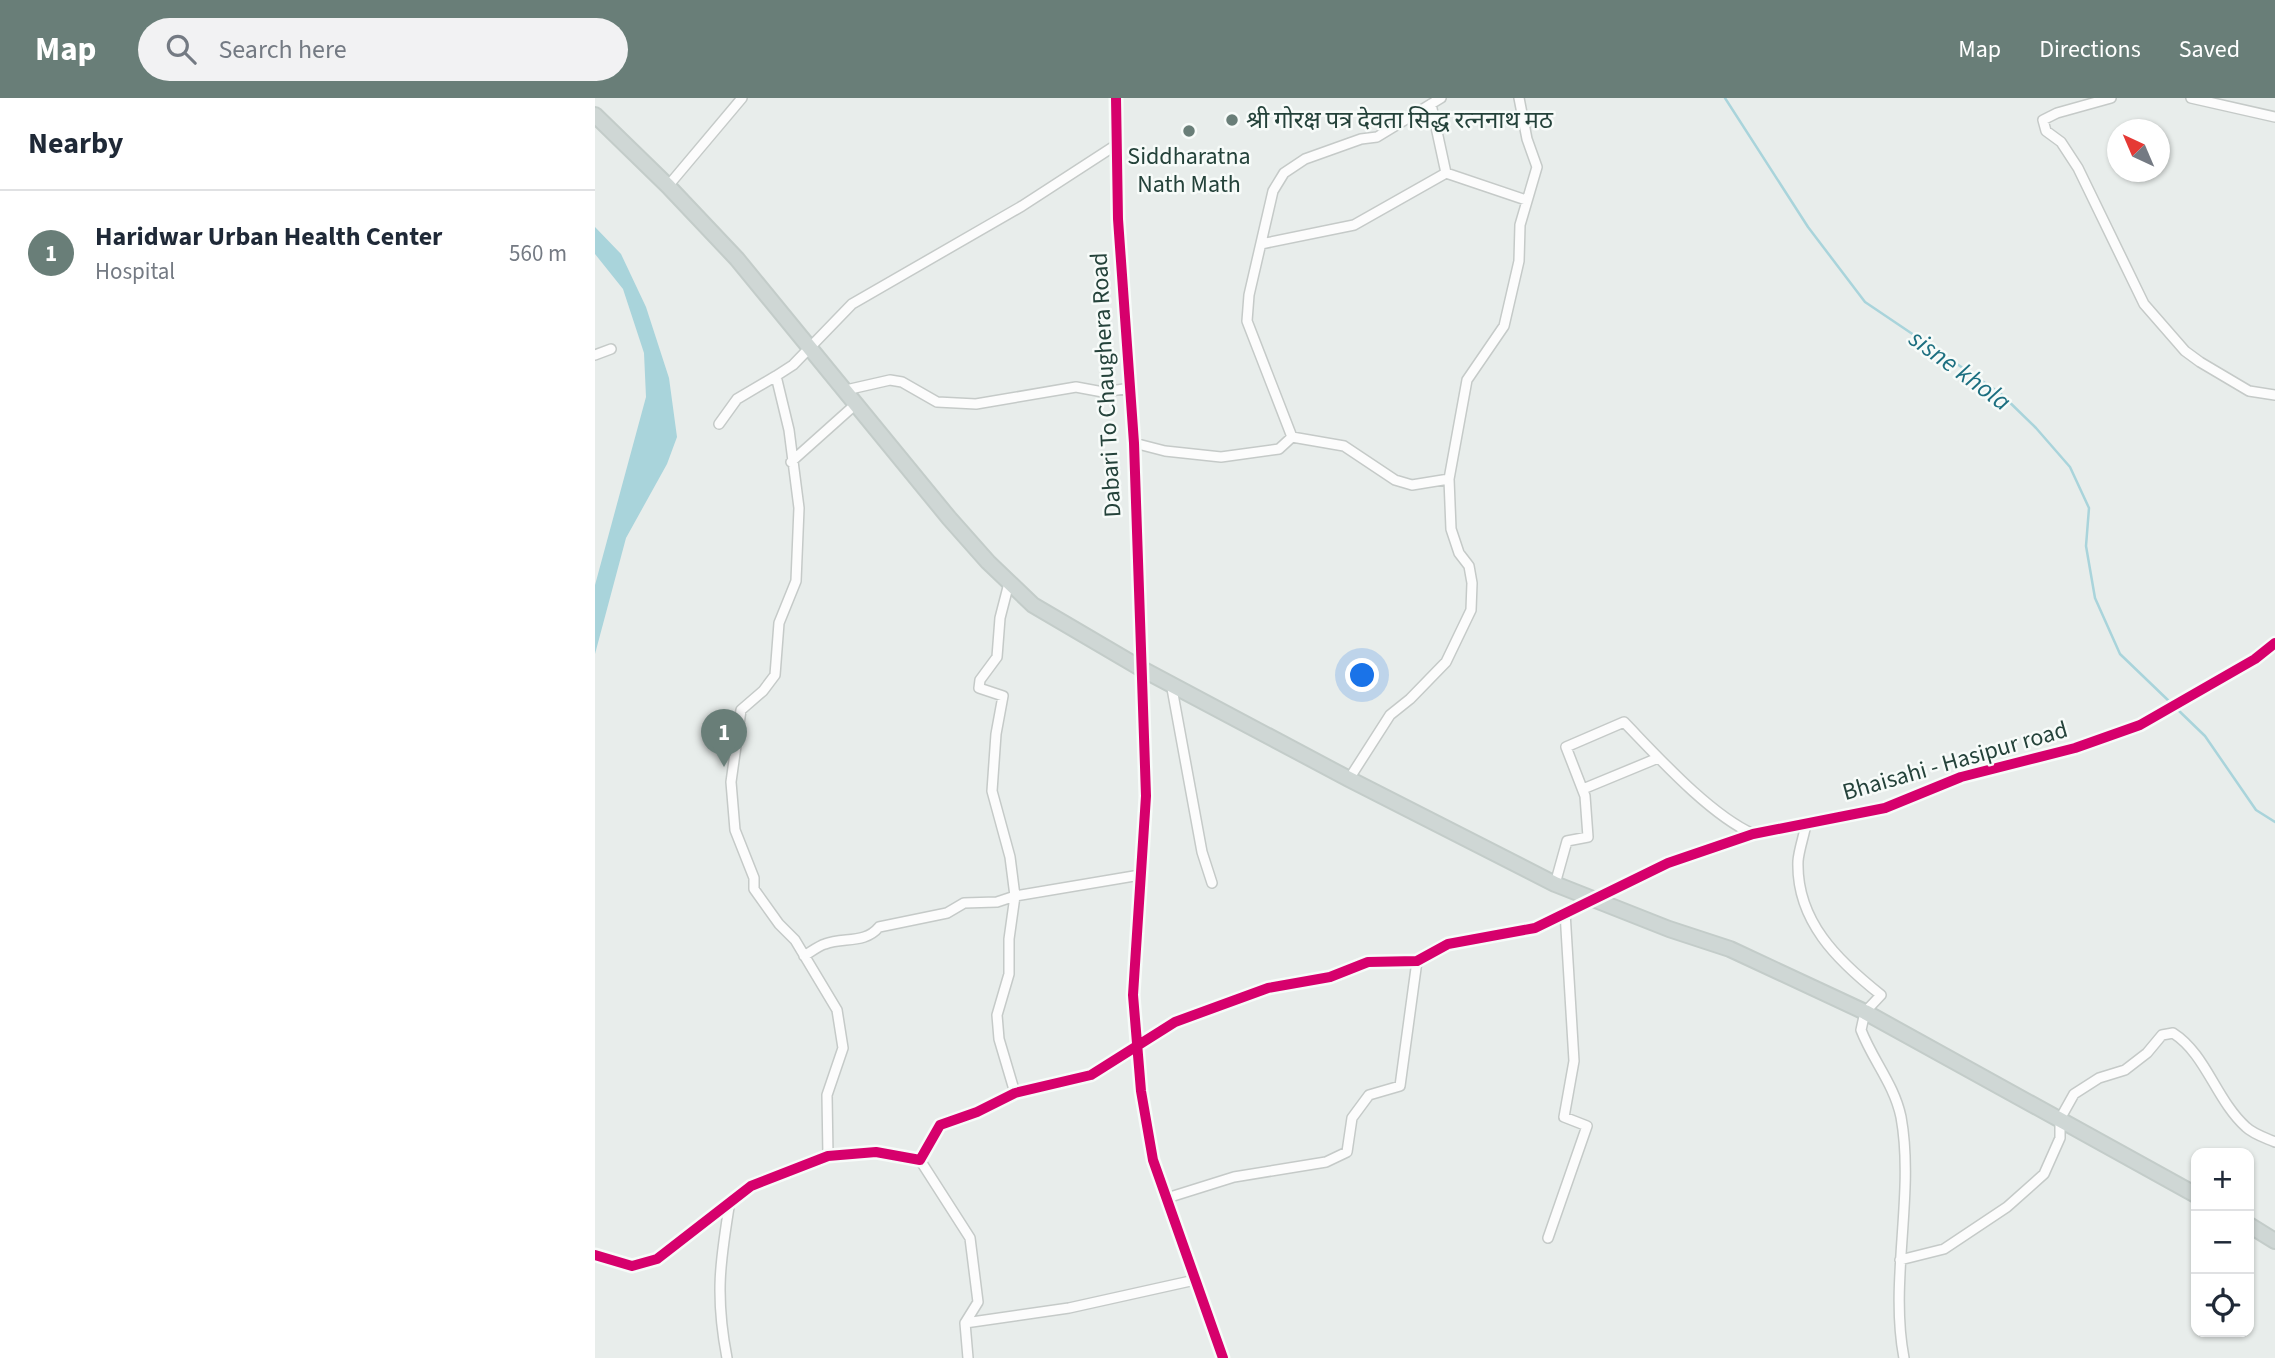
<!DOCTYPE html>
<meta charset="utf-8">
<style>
body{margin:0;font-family:"Source Sans 3","Noto Sans Devanagari",sans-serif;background:#f2f2f3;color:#1f2937}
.controls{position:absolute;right:21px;bottom:21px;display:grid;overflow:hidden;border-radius:14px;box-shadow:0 2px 5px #0004}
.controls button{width:63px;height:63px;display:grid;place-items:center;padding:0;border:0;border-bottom:2px solid #e0e1e3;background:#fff;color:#1f2937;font:35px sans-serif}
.compass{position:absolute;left:1512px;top:21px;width:63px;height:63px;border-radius:50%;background:#fff;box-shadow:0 2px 5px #0004;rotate:316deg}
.you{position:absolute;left:768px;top:578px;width:24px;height:24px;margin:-18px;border:5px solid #fff;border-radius:50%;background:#1a73e8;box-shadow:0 0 0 10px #1a73e833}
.badge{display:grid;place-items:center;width:46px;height:46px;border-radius:50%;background:#697e78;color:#fff;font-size:23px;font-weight:700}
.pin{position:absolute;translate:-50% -58px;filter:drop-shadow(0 2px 4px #0008)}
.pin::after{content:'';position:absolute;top:37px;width:24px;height:21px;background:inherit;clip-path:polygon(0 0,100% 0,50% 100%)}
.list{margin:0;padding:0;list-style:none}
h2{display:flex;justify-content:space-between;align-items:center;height:91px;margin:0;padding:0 28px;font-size:30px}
h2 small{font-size:23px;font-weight:400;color:#747a83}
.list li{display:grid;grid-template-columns:46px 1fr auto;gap:21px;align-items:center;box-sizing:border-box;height:126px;padding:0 28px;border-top:2px solid #e0e1e3}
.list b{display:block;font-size:26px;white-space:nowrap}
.list p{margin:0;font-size:23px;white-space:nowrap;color:#747a83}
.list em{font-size:23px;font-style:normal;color:#747a83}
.icon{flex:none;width:38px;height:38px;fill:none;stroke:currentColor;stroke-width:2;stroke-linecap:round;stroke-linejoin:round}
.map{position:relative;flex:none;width:1680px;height:1260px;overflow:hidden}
header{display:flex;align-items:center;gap:42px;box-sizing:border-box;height:98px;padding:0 35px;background:#697e78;color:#fff}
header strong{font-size:33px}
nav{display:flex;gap:38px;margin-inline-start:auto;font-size:24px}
.search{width:490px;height:63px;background:#f2f2f3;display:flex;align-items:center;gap:18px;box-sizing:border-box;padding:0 24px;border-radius:38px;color:#747a83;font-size:26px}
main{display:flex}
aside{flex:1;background:#fff}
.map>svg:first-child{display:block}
</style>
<header>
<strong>Map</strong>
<div class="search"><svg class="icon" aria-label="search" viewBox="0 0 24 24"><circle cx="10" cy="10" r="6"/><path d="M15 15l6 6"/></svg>Search here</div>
<nav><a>Map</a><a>Directions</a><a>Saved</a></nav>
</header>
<main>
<aside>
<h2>Nearby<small></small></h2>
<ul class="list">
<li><span class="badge">1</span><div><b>Haridwar Urban Health Center</b><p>Hospital</p></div><em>560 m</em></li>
</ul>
</aside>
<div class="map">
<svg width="1680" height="1260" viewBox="0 0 1680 1260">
<rect width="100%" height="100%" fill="#e8edeb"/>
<path fill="#a9d4db" d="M0 129 26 156 51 209 74 280 82 339 72 366 31 440 0 556V487L51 299 49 255 28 191 0 156Z"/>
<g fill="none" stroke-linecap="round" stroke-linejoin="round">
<path stroke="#a9d4db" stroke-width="2.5" d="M1130 0 1213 129 1270 204 1405 295 1441 330 1475 369 1494 410 1491 448 1500 500 1525 556 1576 605
M1581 610 1610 638 1661 712 1680 724"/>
<g stroke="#c5cac8" stroke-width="12">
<path id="street" d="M521 0 523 121 539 345 551 698 538 897 546 993 558 1062 628 1260
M1516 0 1462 15 1448 22 1451 33 1466 44 1483 70 1549 206 1590 253 1605 264 1654 293 1680 297
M1596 0 1680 19
M851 75 931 102
M73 88 147 0
M666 146 759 127 851 75 836 6
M0 257 16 251
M251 292 295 282 307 284 342 304 381 306 481 289 508 294 536 290
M124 326 142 301 181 278
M697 339 749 348 800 382 817 387 854 381
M539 345 570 353 626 359 684 351 697 339 652 223 654 197 678 93 689 75 710 61 766 41 782 39 846 0
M196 364 262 305
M414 485 405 520 402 559 385 582 384 590 408 598 401 636 397 693 415 759 420 798 414 841V876L402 917 404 941 420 995
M576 585 607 754 617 785
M754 681 795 617 815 601 851 564 876 512 877 485 874 468 864 455 856 431 854 381 872 282 909 228 924 163 925 127 942 69 932 41 924 0
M988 691 1063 660
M1211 726C1209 738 1204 751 1203 763 1201 823 1243 863 1286 897L1270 914 1266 932C1278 963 1299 986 1306 1019 1320 1096 1294 1183 1309 1260
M960 786 972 743 993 739 990 698 971 649 1029 624C1063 659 1114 716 1158 736
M209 858C216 854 223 848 230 846 249 839 270 846 284 829L352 815 369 805 402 804 420 798 545 777
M233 1058 232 997 248 950 242 912 200 842 184 826 159 791V780L140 732 136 684 146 612 168 593 180 577 184 525 201 483 204 410 194 332 181 278 198 267 257 206 427 108 521 47
M325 1062 375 1140 383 1204 370 1225 373 1260
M572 1100 639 1079 731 1064 752 1054 757 1020 774 997 805 988 822 863
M953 1140 992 1028 969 1019 979 963 970 814
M0 1157 37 1168 62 1161 156 1088 233 1058 281 1054 325 1062 345 1027 382 1014 420 995 496 977 580 924 673 890 735 879 773 864 822 863 853 846 940 830 1073 765 1158 736 1290 710 1366 679 1480 650 1545 627 1660 561 1680 545
M1305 1162 1349 1151 1412 1109 1449 1076 1465 1040V1021L1479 996 1504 980 1530 972 1552 955 1567 937 1578 935C1611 956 1621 1002 1651 1029 1658 1036 1671 1040 1680 1044
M370 1225 474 1210 600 1182
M132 1260C120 1198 125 1164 135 1103"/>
</g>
<g stroke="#c3ccc9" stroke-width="18">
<path id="primary" d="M0 17 73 88 142 161 354 420 393 464 438 507 547 571 754 681 960 786 1074 831 1135 851 1270 914 1601 1097
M1654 1127 1680 1143"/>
</g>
<use href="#street" stroke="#fcfcfc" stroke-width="9"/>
<use href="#primary" stroke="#cfd7d5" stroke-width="14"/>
<g stroke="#f7fbf9" stroke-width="15">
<path id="cycleway" d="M521 0 523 121 539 345 551 698 538 897 546 993 558 1062 628 1260
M0 1157 37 1168 62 1161 156 1088 233 1058 281 1054 325 1062 345 1027 382 1014 420 995 496 977 580 924 673 890 735 879 773 864 822 863 853 846 940 830 1073 765 1158 736 1290 710 1366 679 1480 650 1545 627 1660 561 1680 545"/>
</g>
<use href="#cycleway" stroke="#d6006c" stroke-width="10"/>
</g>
<g fill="#697e78" stroke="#f7fbf9" stroke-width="2.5">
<circle cx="637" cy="22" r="7"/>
<circle cx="594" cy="33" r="7"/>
</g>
<g text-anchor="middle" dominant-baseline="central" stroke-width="5" stroke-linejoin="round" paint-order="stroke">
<g font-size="24" fill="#24423a" stroke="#f7fbf9" text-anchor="start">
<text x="651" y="22">श्री गोरक्ष पत्र देवता सिद्ध रत्ननाथ मठ</text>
<text x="594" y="58" text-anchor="middle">Siddharatna<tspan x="594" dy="28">Nath Math</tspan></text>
</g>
<g font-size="24" fill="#24423a" stroke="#f7fbf9">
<text transform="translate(511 287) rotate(-93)">Dabari To Chaughera Road</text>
<text transform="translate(1360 663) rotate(-16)">Bhaisahi - Hasipur road</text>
</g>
<g font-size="26" font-style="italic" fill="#1c6f80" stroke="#f7fbf9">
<text transform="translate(1365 272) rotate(36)">sisne khola</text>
</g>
</g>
</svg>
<div class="controls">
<button>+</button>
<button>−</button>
<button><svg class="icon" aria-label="locate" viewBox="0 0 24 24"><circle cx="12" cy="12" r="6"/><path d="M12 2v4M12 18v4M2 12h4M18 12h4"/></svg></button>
</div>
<svg class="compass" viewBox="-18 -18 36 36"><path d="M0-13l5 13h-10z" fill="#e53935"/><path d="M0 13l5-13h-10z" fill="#747a83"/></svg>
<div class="you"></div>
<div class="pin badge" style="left:129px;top:669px">1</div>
</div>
</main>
